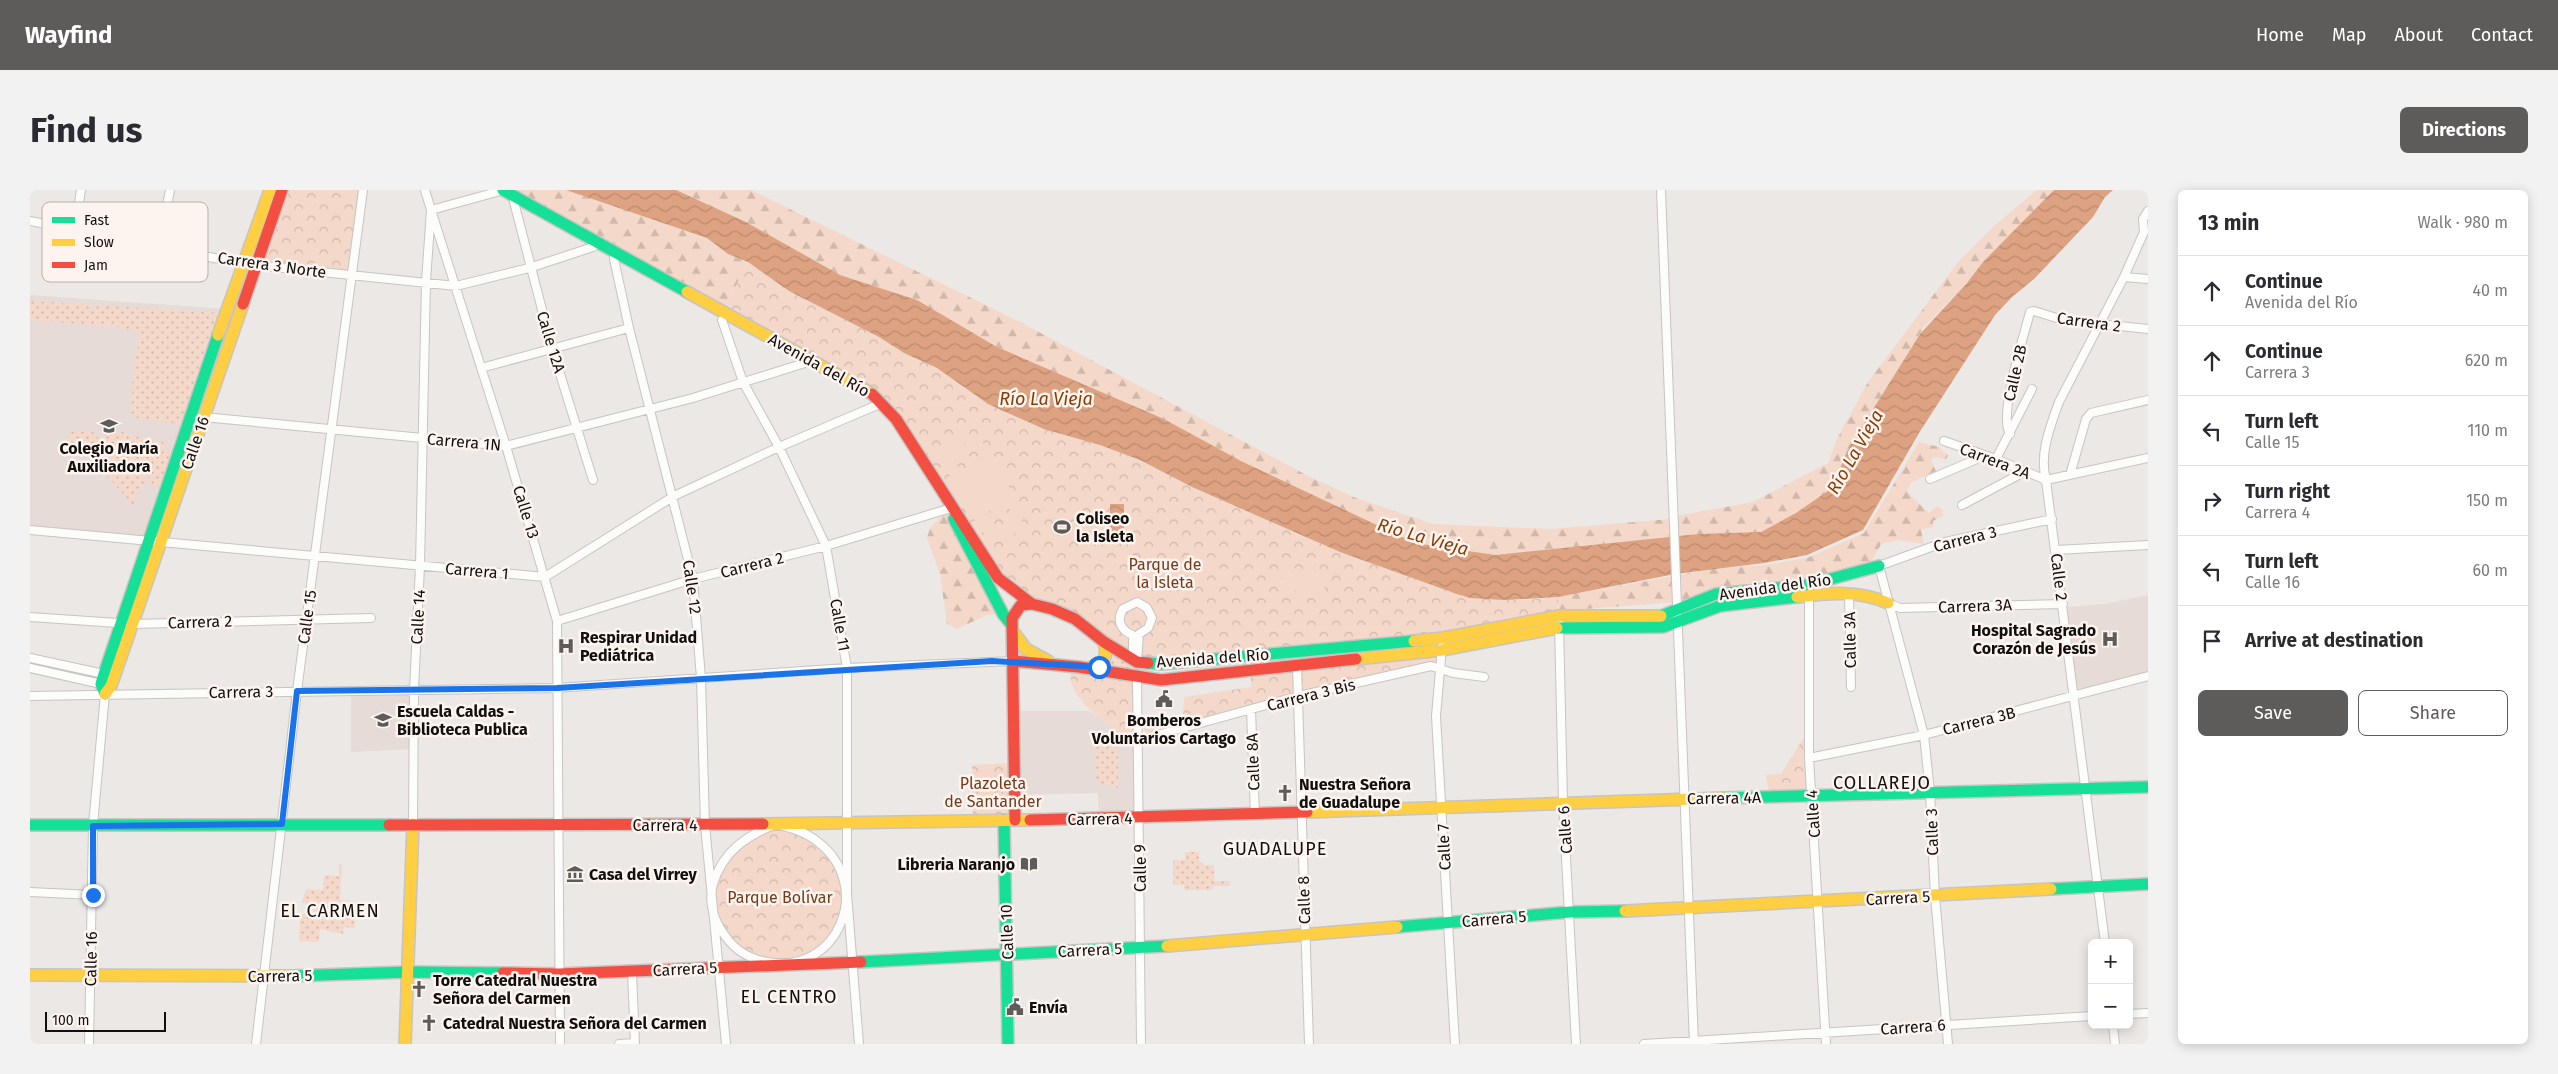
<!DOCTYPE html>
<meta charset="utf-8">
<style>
body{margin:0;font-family:"Fira Sans",sans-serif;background:#f2f2f3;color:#2b2b33}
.controls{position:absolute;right:15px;bottom:15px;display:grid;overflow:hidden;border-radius:8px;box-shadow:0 2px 12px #0003}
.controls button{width:45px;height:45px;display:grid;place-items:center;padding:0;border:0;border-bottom:1px solid #e1e1e2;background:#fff;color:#2b2b33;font:25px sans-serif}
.scale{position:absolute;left:15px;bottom:12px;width:121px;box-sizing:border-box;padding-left:5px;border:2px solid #12100e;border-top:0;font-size:14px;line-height:18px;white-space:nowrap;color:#12100e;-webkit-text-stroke:4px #fdf4f0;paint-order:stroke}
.stop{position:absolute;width:15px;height:15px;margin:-11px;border:4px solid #1a73e8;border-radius:50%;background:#fff}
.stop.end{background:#1a73e8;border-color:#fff;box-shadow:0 1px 5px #0008}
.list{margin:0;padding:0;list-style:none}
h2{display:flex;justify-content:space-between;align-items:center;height:65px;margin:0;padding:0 20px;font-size:21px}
h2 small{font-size:16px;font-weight:400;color:#7c7c81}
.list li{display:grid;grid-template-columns:32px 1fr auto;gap:15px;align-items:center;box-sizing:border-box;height:70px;padding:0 20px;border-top:1px solid #e1e1e2}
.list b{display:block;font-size:19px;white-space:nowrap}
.list p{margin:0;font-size:16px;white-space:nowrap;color:#7c7c81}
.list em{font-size:16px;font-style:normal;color:#7c7c81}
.actions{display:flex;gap:10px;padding:15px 20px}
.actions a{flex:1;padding:11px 0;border:1px solid #5e5c5a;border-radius:8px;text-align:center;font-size:18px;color:#5e5c5a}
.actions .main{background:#5e5c5a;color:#fff}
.icon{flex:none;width:28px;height:28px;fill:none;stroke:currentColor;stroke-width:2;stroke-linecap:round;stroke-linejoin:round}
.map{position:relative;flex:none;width:2118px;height:854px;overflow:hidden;border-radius:8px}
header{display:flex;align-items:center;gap:30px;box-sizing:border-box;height:70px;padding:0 25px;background:#5e5c5a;color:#fff}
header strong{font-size:24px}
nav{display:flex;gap:28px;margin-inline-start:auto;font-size:18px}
.intro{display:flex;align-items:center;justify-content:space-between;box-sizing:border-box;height:120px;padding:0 30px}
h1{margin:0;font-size:35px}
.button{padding:12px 22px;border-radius:8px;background:#5e5c5a;color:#fff;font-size:18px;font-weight:700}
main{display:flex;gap:30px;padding:0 30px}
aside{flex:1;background:#fff;border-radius:8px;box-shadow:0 2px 12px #0003}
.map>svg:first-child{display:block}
</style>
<header>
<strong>Wayfind</strong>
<nav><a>Home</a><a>Map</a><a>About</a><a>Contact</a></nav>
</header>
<div class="intro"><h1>Find us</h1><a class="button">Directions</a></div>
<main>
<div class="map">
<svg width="2118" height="854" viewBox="0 0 2118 854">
<defs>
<pattern id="grass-dots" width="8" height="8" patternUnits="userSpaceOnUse" patternTransform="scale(1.25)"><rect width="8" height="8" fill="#f4d8c9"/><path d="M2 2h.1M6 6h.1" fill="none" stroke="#d0b8ab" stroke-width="1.8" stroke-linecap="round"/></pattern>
<pattern id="forest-firs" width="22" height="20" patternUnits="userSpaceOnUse" patternTransform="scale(1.25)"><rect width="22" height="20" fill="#f4d8c9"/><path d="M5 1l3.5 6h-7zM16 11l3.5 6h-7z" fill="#d0b8ab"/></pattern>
<pattern id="park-crowns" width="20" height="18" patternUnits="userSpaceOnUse" patternTransform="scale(1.25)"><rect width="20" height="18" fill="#f4d8c9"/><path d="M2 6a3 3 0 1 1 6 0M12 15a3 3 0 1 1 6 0" fill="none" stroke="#d0b8ab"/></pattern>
<pattern id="water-waves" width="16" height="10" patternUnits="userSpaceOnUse" patternTransform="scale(1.25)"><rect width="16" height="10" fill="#dda281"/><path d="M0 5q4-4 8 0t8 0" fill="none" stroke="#bd8a6e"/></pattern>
</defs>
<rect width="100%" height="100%" fill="#ece8e6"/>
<path fill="#e6dbd6" d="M0 105 197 119 120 351 0 340Z
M2118 405V482L2053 500 2047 497 2037 417 2075 414Z
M321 500H384V559L321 562Z
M985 521H1059L1099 546 1109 550V628L1069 629 1068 603 985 605Z"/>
<path fill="url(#grass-dots)" d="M0 111 192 123 151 234 101 227 103 186 110 143 88 137 0 130Z
M82 241C93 240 100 246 109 247 117 249 125 250 133 252 141 268 147 287 127 297L119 295 117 276 113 299 105 302 106 312 103 315 77 286 78 276 85 272 71 255 64 262C52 262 44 260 37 251L41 242H63L68 248H73L74 245H81Z
M990 451 1012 470 1064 477 1076 459 1107 472V487L983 471Z
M1066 545 1088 559V598L1070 593 1066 589Z
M1155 662H1169V671L1175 675H1184L1185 691H1200V696H1184L1183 700H1154V695H1143V670H1155Z
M309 674 312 675 310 710 326 711 325 738 314 737 313 744 290 739 289 752 269 751 270 724H284V716L272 712 276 699 293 700 294 685 309 686Z"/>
<path fill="url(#forest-firs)" d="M475 0H536L677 48 698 64 718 72 693 122Z
M646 0H721L990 132 1280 287 1326 308 1403 334 1521 339 1640 329V348L1465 365 1385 353 1211 271 1134 229 967 157 887 110 810 85 716 32Z
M2007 0H2025L1953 72 1937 93 1894 137 1817 261 1809 281V293C1796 307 1748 338 1730 342 1707 348 1679 345 1656 346L1650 348 1647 326 1723 312 1798 273 1808 247 1838 192 1928 72 1964 36Z
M1889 252 1909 257 1918 265 1916 269 1905 267 1901 269 1906 281 1882 292 1877 300 1881 306 1899 323 1907 316 1913 320V326L1903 331V337L1891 340 1894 354 1868 350 1851 354 1841 373 1779 392 1703 398 1646 412 1529 421 1528 407 1682 379 1735 375 1777 368 1834 343Z
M918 319 973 424 957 425 927 439 917 434 910 384 897 348 900 338Z"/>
<path fill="url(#park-crowns)" d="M252 0H333L321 85 225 76Z
M718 72 759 101 849 147 874 163 907 178 958 214 1110 270 1162 297 1310 362 1440 408 1497 410 1528 407 1529 426 1413 448 1107 472 968 388 844 205 693 122Z
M1412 460 1410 479 1400 476 1122 547 1114 540V533L1153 528 1154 507 1221 497V481Z
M1041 476 1107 487 1109 550C1085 541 1049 518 1041 492 1040 487 1041 480 1041 476Z
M1776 544 1779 604 1739 603 1736 585 1751 584Z
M984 573 985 630 943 631 942 575Z
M746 634 778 645 808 675 816 717 789 761 753 775 714 764 686 732 682 697 701 660Z"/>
<path fill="#f4d8c9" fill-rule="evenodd" d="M937 243 948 247 955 255 990 316 993 327 990 338C982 349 968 354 956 345 944 336 922 289 914 274 910 257 920 244 937 243ZM933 254 942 256 952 270 930 282 923 264 926 259ZM975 312C981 321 986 329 977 338 964 342 960 334 954 324Z
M1257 376 1297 389 1291 410 1250 395Z"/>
<path fill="url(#water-waves)" d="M536 0H646L716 32 810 85 887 110 967 157 1134 229 1211 271 1385 353 1465 365 1669 344 1731 342 1766 323 1808 294 1809 281 1817 261 1890 144 1937 93 1953 72 2024 0H2083L2075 7 2063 27 2004 89 1982 107 1965 125 1889 243 1833 340 1777 365 1734 373 1645 384 1528 407 1474 410 1440 408 1427 404 1310 362 1162 297 1110 270 1070 255 1014 239 958 214 907 178 874 163 849 147 759 101 718 72 698 64 677 48Z
M1080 314H1094V343H1080Z"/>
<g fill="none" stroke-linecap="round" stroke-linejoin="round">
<g stroke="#c7c4c2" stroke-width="10">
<path id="street" d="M1631 0 1664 854
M484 12 522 158 563 290
M401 20 476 256 527 431 530 854
M401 20 467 2
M0 31 214 74 426 96 499 78 563 57
M45 40 51 0
M2114 42 2113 29 2118 21
M129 56 140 0
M584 69 599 138 663 389 671 488 675 635 696 854
M2094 87 2118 89
M692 130 713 192 749 257 796 356 817 478V704L829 854
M451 178 599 138
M173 227 476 256 663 208 775 173
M1980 244C1968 225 1994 146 2000 122L2004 121 2033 130 2118 139
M1914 251 1966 269 2016 290 2118 268
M1966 269 2002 199
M2040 285 2056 229 2061 223 2118 210
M1900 289 1954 266
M1932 315 1994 282
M0 340 515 387 644 306 749 257 852 213
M2026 360 2118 355
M1779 402V568L1796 854
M1819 403 1821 497
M1107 412 1117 418 1122 428 1118 438 1109 444 1107 472 1103 459V445C1091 441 1086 430 1093 419Z
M1858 413 1870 418 2033 414
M0 427 102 434 341 428
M527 431 663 389 796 356 918 319
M1529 433 1533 612 1546 854
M1412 457 1406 526 1425 854
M0 468 74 484
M1267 476 1279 854
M0 478 71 494
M1107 487 1111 854
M0 506 527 498 817 478 983 471
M1221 520 1225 625
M1109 550 1269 506 1401 476 1423 483 1454 487
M1779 568 1894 545 2118 486
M383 634 384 500 390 376 396 91 401 20 395 0
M746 634C761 638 776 642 788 652 845 696 808 786 737 772 721 769 706 761 696 747 684 732 678 713 683 694 693 661 716 646 746 634Z
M0 702 63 705
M2075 753 2016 290C2009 264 2020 237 2029 212L2094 87 2114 42
M602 782 605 854
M2099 824 2118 823
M2083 835 2085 854
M59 854 63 635 75 504
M226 854 267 501 333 0
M589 854 605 853
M1614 854 2062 826
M1918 854 1905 706 1900 602 1894 545 1849 376 1915 352 2022 329"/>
</g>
<g stroke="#c7c4c2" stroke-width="14">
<path id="fast" d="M473 0 657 102
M924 329 973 424 981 434
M1631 426 1686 404 1778 395 1849 376
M1527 438 1633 437 1690 416 1767 407
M1118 473 1131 474 1384 451
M75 504 71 494 74 484 188 145
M1694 608 2118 597
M974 630 978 854
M0 635H359
M2021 699 2118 694
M1367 737 1540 722 1595 721
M831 772 1137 756
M260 786 379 782 473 783"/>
</g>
<g stroke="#c7c4c2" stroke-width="14">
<path id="slow" d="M657 102 842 204
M188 145 240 0
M1767 407C1799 403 1828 400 1858 413
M982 440 996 459 1018 471
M1384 451 1413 448 1529 426H1631
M1326 469 1412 460 1527 438
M1061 477H1069C1076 469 1077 462 1074 452
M75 504 81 496 213 114
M1277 622 1694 608
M733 634 1000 630
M1595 721 2021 699
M1137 756 1367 737
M0 785 260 786
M375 854 383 634"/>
</g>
<g stroke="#c7c4c2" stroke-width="14">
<path id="jam" d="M213 114 252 0
M842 204 866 229 968 388 1002 414 1022 419 1045 429 1074 452 1107 472 1118 473
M983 471 1049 477 1131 490 1326 469
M985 630 982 428 991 415 1002 414
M1000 630 1277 622
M359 635 733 634
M473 783 529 784 831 772"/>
</g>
<use href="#street" stroke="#fcfcfb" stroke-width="8"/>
<use href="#fast" stroke="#16e098" stroke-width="11"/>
<use href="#slow" stroke="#ffcf43" stroke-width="11"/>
<use href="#jam" stroke="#f24e42" stroke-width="11"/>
</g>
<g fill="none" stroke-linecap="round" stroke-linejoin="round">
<path stroke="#1a73e8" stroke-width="6" d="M63 705V636L252 634 267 501 527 498 962 471 1069 477"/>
</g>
<defs>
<g id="school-bare" transform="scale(1.35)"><path d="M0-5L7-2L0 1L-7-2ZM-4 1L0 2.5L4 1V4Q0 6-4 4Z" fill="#5e5c5a" stroke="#fdf4f0" stroke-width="2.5" paint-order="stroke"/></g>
<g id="stadium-bare" transform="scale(1.35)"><path d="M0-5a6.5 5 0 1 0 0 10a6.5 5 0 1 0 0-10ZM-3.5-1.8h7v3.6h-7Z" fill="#5e5c5a" stroke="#fdf4f0" stroke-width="2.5" paint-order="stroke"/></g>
<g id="hospital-bare" transform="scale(1.35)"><path d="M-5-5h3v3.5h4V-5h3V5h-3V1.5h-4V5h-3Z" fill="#5e5c5a" stroke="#fdf4f0" stroke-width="2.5" paint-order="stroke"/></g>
<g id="civic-bare" transform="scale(1.35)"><path d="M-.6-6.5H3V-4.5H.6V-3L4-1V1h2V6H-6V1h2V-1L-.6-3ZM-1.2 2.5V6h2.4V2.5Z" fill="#5e5c5a" stroke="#fdf4f0" stroke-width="2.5" paint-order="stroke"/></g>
<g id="church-bare" transform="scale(1.35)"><path d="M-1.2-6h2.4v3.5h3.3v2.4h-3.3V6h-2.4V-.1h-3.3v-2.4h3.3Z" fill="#5e5c5a" stroke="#fdf4f0" stroke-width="2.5" paint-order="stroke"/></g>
<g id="library-bare" transform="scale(1.35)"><path d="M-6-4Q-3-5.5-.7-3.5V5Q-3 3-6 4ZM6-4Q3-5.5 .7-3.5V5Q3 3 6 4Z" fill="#5e5c5a" stroke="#fdf4f0" stroke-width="2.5" paint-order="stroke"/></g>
<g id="museum-bare" transform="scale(1.35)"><path d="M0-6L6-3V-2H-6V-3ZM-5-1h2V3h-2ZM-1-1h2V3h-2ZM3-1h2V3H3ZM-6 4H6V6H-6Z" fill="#5e5c5a" stroke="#fdf4f0" stroke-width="2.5" paint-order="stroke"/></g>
</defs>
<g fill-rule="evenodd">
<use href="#school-bare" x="79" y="236"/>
<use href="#stadium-bare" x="1032" y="337"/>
<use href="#hospital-bare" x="2080" y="449"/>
<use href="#hospital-bare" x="536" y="456"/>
<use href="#civic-bare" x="1134" y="509"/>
<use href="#school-bare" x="353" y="530"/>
<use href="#church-bare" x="1255" y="603"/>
<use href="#library-bare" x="999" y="674"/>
<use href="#museum-bare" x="545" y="684"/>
<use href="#church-bare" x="389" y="799"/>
<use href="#civic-bare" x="985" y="817"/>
<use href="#church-bare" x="399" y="833"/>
</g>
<g text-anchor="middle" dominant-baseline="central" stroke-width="5" stroke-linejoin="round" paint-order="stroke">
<g font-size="16" fill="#12100e" stroke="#fdf4f0">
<text transform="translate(242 75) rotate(8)">Carrera 3 Norte</text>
<text transform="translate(2059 132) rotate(8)">Carrera 2</text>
<text transform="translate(521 152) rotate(73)">Calle 12A</text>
<text transform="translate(789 175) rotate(29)">Avenida del Río</text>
<text transform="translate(1985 183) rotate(-77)">Calle 2B</text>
<text transform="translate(434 252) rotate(5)">Carrera 1N</text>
<text transform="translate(165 253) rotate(-71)">Calle 16</text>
<text transform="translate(1965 271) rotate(21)">Carrera 2A</text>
<text transform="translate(496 322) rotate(73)">Calle 13</text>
<text transform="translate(1935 349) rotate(-14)">Carrera 3</text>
<text transform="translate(722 375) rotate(-14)">Carrera 2</text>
<text transform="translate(447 381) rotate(5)">Carrera 1</text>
<text transform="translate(2029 387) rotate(83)">Calle 2</text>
<text transform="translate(662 397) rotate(82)">Calle 12</text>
<text transform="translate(1745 397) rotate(-8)">Avenida del Río</text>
<text transform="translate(1945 416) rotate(-2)">Carrera 3A</text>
<text transform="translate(277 427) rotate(-82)">Calle 15</text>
<text transform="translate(388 427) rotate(-87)">Calle 14</text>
<text transform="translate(170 432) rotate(-2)">Carrera 2</text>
<text transform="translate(810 435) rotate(80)">Calle 11</text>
<text transform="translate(1820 450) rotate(-91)">Calle 3A</text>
<text transform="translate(1183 468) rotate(-4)">Avenida del Río</text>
<text transform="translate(211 502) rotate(-1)">Carrera 3</text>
<text transform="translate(1281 505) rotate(-14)">Carrera 3 Bis</text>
<text transform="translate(1949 531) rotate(-14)">Carrera 3B</text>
<text transform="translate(1223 572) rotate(-92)">Calle 8A</text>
<text transform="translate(1694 608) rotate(-1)">Carrera 4A</text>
<text transform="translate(1783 624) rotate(-94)">Calle 4</text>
<text transform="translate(1070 629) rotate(-1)">Carrera 4</text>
<text x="635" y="635">Carrera 4</text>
<text transform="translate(1535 640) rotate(-94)">Calle 6</text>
<text transform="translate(1902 642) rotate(-92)">Calle 3</text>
<text transform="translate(1414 657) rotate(-93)">Calle 7</text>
<text transform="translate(1110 678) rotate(-90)">Calle 9</text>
<text transform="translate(1868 708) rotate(-3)">Carrera 5</text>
<text transform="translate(1274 710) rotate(-92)">Calle 8</text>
<text transform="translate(1464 729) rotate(-5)">Carrera 5</text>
<text transform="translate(977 742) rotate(-92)">Calle 10</text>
<text transform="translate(1060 760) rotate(-3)">Carrera 5</text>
<text transform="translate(61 769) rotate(-89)">Calle 16</text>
<text transform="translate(655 779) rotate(-3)">Carrera 5</text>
<text transform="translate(250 786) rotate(-1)">Carrera 5</text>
<text transform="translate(1883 837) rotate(-4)">Carrera 6</text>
</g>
<g font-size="16" font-weight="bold" fill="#12100e" stroke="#fdf4f0" text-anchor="start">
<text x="79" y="258" text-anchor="middle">Colegio María<tspan x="79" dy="18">Auxiliadora</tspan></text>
<text x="1046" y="328">Coliseo<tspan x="1046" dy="18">la Isleta</tspan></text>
<text x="2066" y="440" text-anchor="end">Hospital Sagrado<tspan x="2066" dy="18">Corazón de Jesús</tspan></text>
<text x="550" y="447">Respirar Unidad<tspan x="550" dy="18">Pediátrica</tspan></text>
<text x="367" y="521">Escuela Caldas -<tspan x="367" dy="18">Biblioteca Publica</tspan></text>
<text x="1134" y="530" text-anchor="middle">Bomberos<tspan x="1134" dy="18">Voluntarios Cartago</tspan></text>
<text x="1269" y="594">Nuestra Señora<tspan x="1269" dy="18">de Guadalupe</tspan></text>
<text x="985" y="674" text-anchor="end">Libreria Naranjo</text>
<text x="559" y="684">Casa del Virrey</text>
<text x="403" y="790">Torre Catedral Nuestra<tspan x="403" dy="18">Señora del Carmen</tspan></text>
<text x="999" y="817">Envía</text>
<text x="413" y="833">Catedral Nuestra Señora del Carmen</text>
</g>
<g font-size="16" fill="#723b1a" stroke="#fdf4f0">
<text x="1135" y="374">Parque de<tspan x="1135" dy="18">la Isleta</tspan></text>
<text x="963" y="593">Plazoleta<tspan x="963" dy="18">de Santander</tspan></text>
<text x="750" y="707">Parque Bolívar</text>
</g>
<g font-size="18" font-style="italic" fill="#893d04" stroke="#fdf4f0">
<text x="1016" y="209">Río La Vieja</text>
<text transform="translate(1825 262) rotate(-60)">Río La Vieja</text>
<text transform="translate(1393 347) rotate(16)">Río La Vieja</text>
</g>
<g font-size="18" letter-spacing="1" fill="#12100e" stroke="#fdf4f0">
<text x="1852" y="593">COLLAREJO</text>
<text x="1245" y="659">GUADALUPE</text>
<text x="300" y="721">EL CARMEN</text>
<text x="759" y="807">EL CENTRO</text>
</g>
</g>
<rect x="12" y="12" width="166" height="80" rx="8" fill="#fdf4f0" stroke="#b6b0ac" stroke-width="1"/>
<rect x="22" y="27" width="23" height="6" fill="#16e098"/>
<rect x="22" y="49" width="23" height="7" fill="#ffcf43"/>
<rect x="22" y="72" width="23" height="6" fill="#f24e42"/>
<g font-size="14" fill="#12100e">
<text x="54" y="35">Fast</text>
<text x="54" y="57">Slow</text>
<text x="54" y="80">Jam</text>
</g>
</svg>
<div class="controls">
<button>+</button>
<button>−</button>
</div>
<div class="scale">100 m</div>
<div class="stop" style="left:1069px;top:477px"></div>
<div class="stop end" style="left:63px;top:705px"></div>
</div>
<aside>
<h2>13 min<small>Walk · 980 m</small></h2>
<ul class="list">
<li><svg class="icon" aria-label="ahead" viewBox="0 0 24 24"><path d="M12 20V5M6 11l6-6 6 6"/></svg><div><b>Continue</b><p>Avenida del Río</p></div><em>40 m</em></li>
<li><svg class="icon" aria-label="ahead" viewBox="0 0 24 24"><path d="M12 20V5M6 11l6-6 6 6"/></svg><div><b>Continue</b><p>Carrera 3</p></div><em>620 m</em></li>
<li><svg class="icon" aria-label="left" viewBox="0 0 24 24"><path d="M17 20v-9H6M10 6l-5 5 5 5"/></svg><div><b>Turn left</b><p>Calle 15</p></div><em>110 m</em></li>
<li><svg class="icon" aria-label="right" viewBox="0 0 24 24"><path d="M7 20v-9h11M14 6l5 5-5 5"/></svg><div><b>Turn right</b><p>Carrera 4</p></div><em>150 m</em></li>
<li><svg class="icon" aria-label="left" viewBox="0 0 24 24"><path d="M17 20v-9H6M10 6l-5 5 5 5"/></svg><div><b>Turn left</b><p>Calle 16</p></div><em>60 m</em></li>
<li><svg class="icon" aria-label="arrive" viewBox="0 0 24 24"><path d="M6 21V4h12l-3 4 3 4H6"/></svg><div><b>Arrive at destination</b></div></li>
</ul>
<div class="actions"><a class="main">Save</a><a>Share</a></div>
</aside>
</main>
